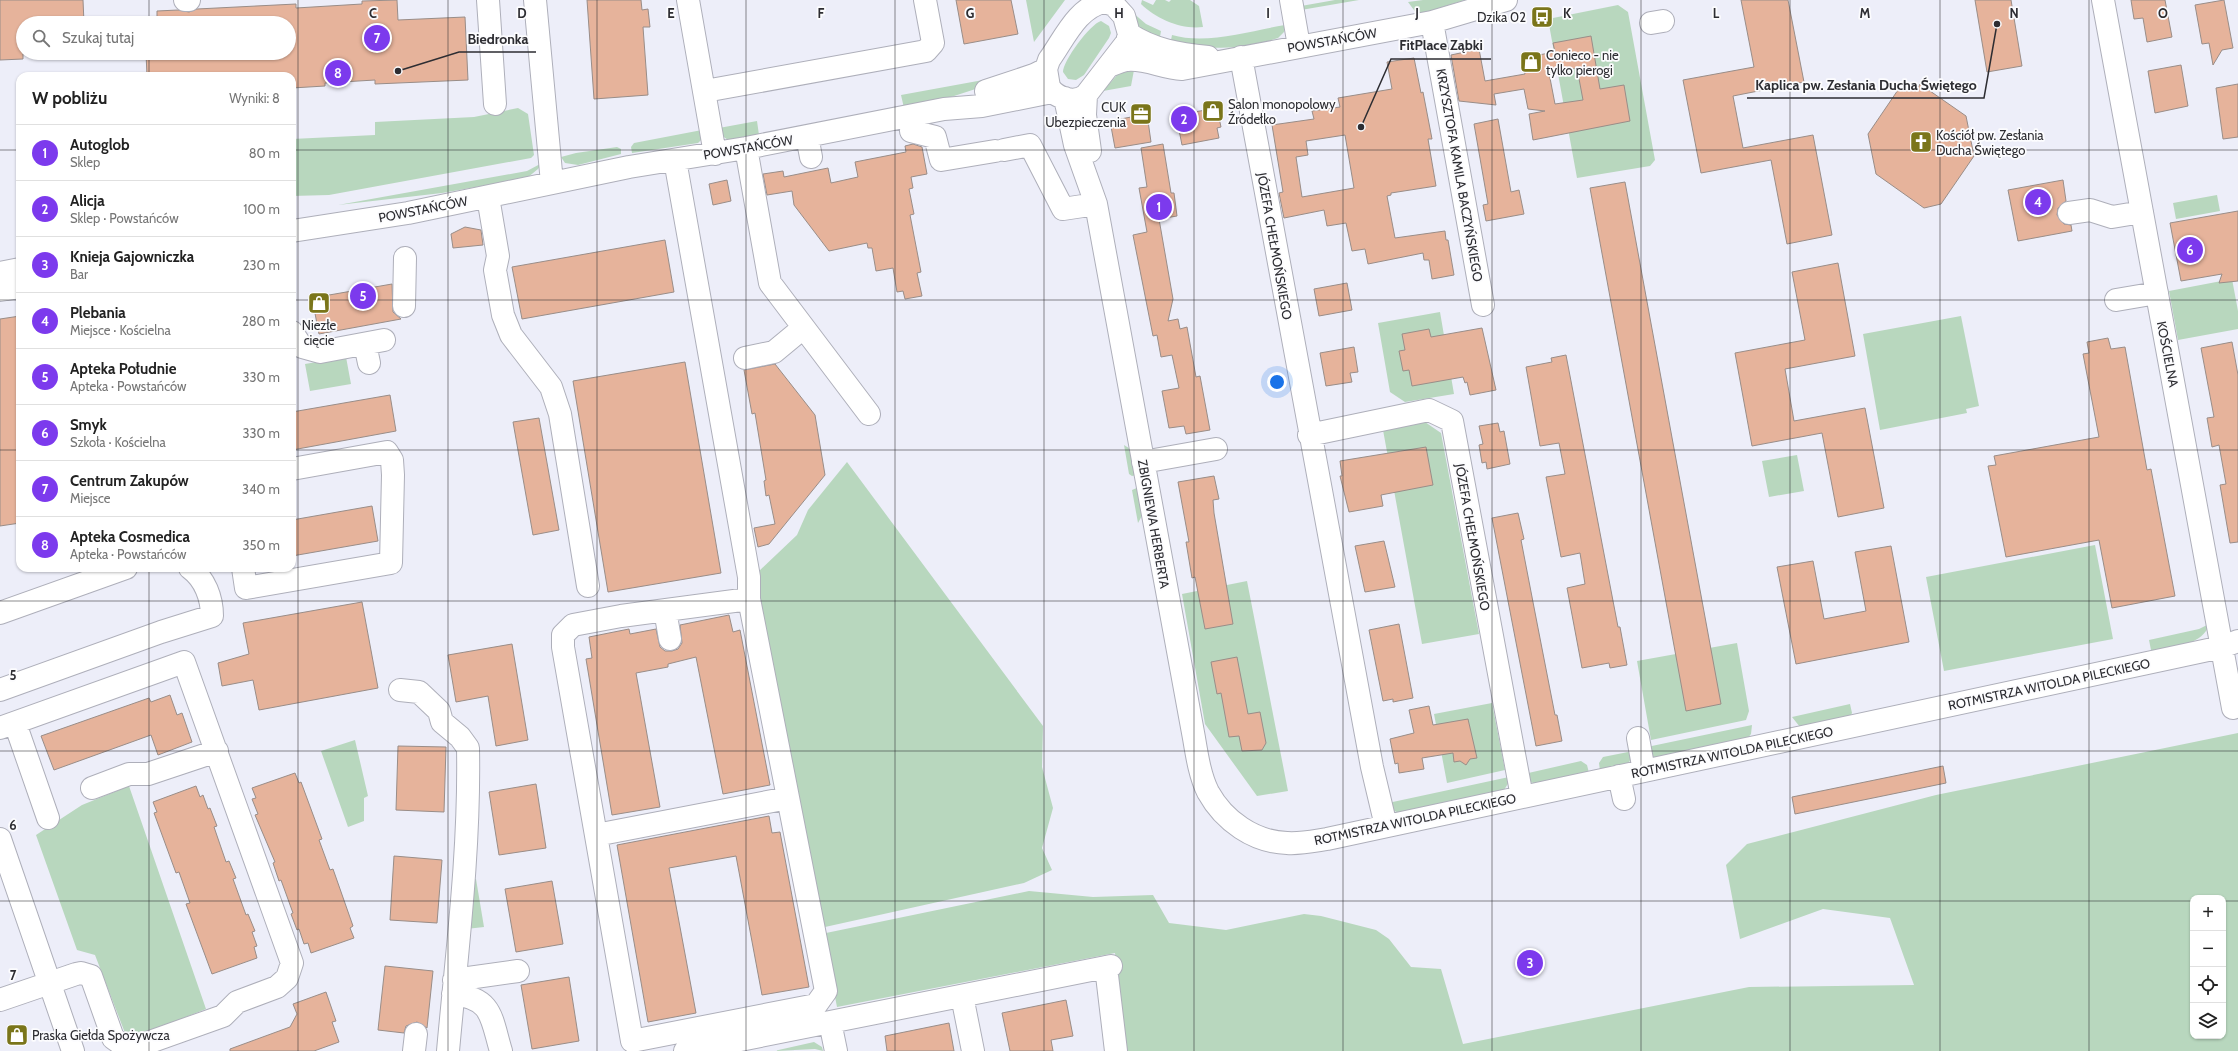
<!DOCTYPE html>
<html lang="pl">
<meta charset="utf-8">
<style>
body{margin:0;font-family:Cabin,sans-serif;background:#f2f2f2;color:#222}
.controls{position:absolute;right:12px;bottom:12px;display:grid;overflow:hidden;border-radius:8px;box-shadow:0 1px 3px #0004}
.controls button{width:36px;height:36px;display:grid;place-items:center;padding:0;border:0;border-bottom:1px solid #e0e0e0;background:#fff;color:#222;font:20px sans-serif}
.you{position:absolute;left:1277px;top:382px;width:14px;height:14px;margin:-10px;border:3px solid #fff;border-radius:50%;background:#1a73e8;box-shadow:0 0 0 6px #1a73e833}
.badge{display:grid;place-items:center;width:26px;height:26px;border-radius:50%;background:#7c3aed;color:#fff;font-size:13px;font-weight:700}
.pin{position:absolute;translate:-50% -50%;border:2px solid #fff;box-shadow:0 1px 4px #0006}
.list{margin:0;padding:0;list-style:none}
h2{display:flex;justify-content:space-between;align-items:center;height:52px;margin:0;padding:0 16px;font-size:17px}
h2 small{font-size:13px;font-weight:400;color:#767676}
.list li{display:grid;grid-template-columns:26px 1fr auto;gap:12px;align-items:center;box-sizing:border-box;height:56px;padding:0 16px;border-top:1px solid #e0e0e0}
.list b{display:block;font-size:15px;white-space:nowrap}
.list p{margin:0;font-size:13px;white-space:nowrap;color:#767676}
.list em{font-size:13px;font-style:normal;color:#767676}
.icon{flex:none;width:22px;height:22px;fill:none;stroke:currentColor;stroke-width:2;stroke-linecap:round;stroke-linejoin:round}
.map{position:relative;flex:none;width:2238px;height:1051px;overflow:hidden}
.search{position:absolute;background:#fff;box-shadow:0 1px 3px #0004;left:16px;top:16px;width:280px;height:44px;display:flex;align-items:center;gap:10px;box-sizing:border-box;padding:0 14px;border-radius:22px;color:#767676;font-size:15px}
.panel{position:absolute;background:#fff;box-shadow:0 1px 3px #0004;left:16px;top:72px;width:280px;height:500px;border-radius:12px}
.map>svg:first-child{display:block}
</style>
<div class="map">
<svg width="2238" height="1051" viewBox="0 0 2238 1051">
<rect width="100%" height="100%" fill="#edeef9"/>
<path fill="#b8d7be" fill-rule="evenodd" d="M1026 0H1065L1034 42Z
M1142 0 1153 5 1156 0H1165L1169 2 1171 0H1190L1199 6 1203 27C1182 30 1156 19 1141 4Z
M1335 0H1359L1301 10V6Z
M1423 0H1465L1420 14H1417L1408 2Z
M1618 5 1628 12 1655 160 1650 166 1577 178 1548 19Z
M1132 12 1146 24 1161 31 1159 43 1138 27Z
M1101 21 1109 26 1111 33 1109 38 1084 75 1076 80 1068 79 1063 72C1063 61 1090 24 1101 21Z
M1285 25 1284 32 1278 38C1242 50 1207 49 1170 45L1172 35C1206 45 1250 31 1285 25Z
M1134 70 1131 86 1103 91 1118 74Z
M1005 76 1006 79 948 98 904 108 901 95Z
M518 108 528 114 534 155 531 158 329 195 292 196V139L375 135V122L474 117Z
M757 121 759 135 728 140 721 135 719 128Z
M702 130 703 138 698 143 632 153 631 147 634 143Z
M617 147 621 149V154L578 165 565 163 561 157 576 153Z
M542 163 538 169 527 178 442 193 338 205 527 171Z
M2217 195 2220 211 2176 219 2173 203Z
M2232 279 2238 311V329L2178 340 2169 291Z
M1440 312 1454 394 1405 402 1390 392 1378 323Z
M1961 316 1979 406 1966 409 1967 413 1880 430 1863 334Z
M346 357 351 384 310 391 305 364Z
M1425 422 1441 433 1479 634 1422 644 1383 430Z
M1124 445 1132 450 1137 475 1132 476 1129 474Z
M1797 455 1804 491 1769 497 1762 461Z
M847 462 1043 726 1042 767 1053 808 1042 848 1052 870 1024 883 825 927 826 933 1029 891 1093 897 1153 895 1169 923 1226 930 1304 914 1321 916 1376 930 1389 939 1411 967 1441 969 1463 1044 1749 987 1914 985 1890 918 1823 909 1740 939 1726 865 1747 844 1936 795 2238 733V1051H1127L1115 953 837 1007 757 594V573L797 535 808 510ZM2193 898H2223V1036H2193Z
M1139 487 1144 512 1138 523 1132 490Z
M2095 545 2113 639 1944 671 1926 577Z
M1247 581 1288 791 1257 796 1205 724 1182 594Z
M2209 624C2205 644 2172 647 2155 653L2151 650 2149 640 2199 629Z
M1737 643 1749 711 1746 720 1651 740 1637 661Z
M1492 703 1505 770 1447 783 1434 714Z
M1850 704 1852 713 1850 717 1800 727 1792 717Z
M1752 725 1751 734 1747 739 1656 758 1651 755 1647 747Z
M355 740 368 796 364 798V821L348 827 321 751Z
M1633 751 1629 763 1600 771 1599 763 1603 757Z
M1581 761 1587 765 1589 773 1537 784 1530 782 1524 774Z
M1509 777V782L1504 790 1399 813 1392 810 1388 803Z
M129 786 206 1009 148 1032 125 1033 95 955 77 950 36 835 82 805Z
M476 879 484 927 466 929 470 880Z
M814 1042 822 1047 823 1051 815 1049 774 1051Z"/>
<path fill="#e6b39b" stroke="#998d88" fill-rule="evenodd" d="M0 0H83L84 23H23V59L0 60Z
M397 0 398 20 465 17 468 80 375 84V80L325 83V86L292 88V76H147L146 53H289V23H157V11L178 10 189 12 197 9 296 4V8L362 4V1Z
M587 0H641L642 10 648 9 650 27H643L648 95 594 99Z
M956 0H1011L1018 34 964 44Z
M1741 0H1788L1804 82 1733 96 1743 148 1813 135 1832 235 1787 244 1771 160 1701 173 1683 80 1754 67Z
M1975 0H2011L2022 66 1987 72Z
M2131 0H2165L2172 37 2147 42 2143 18 2134 19Z
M2224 0 2233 48 2222 50 2213 65 2209 43 2202 44 2195 5Z
M1591 36 1600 89 1624 85 1630 121 1533 140 1529 114 1545 111 1528 109 1524 89 1494 94 1496 105 1459 101 1451 55 1479 49 1485 81 1525 74 1522 58 1555 52 1553 43ZM1577 68 1583 100 1555 104 1549 73Z
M1414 58 1421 93 1423 92 1432 139H1428L1436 186 1391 193V195L1387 196 1395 238 1445 231 1446 240H1448L1454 275 1432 279 1429 260H1424L1423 253 1368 264 1365 249 1352 251 1346 223 1327 226 1324 210 1284 218 1279 193 1283 192 1272 125 1314 119 1312 111 1340 107 1338 98 1392 89 1387 62ZM1345 135 1354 188 1302 197 1296 157 1308 155 1306 141Z
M2181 65 2188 106 2155 113 2148 71Z
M1920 84 1966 116 1974 156 1941 204 1924 208 1876 174 1868 134 1900 87 1904 91 1911 89 1918 88Z
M2238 84V137L2223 139 2216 88Z
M1216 104 1221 127 1217 128 1219 138 1182 145 1176 115 1206 110Z
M1147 114 1151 142 1115 148 1110 121Z
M1498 119 1511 192 1519 190 1524 214 1486 221 1483 205 1488 204 1474 124Z
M913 144 922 147 927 174 911 177 913 188 909 189 914 214 910 215 921 272 917 273 922 296 905 299 903 291 897 292 893 268 876 271 872 248H868L867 243 829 251 794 205 792 191 767 195 763 174 783 171 784 177 828 168 831 183 858 177 855 162 906 152 905 146Z
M1163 144 1171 193H1174L1177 216 1159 219 1173 299 1168 321 1178 319 1180 329 1187 327 1196 377 1200 376 1210 430 1186 434 1184 426 1169 428 1162 391 1179 388 1172 355 1161 357 1157 335 1153 336 1133 235 1147 232 1139 188 1147 187 1141 148Z
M727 180 731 201 713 205 709 184Z
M2063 180 2066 201 2058 208 2057 215 2064 224 2071 225 2072 231 2018 241 2008 190Z
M1625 182 1721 704 1686 711 1590 188Z
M2238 211V281L2219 283 2222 274 2181 281 2170 223Z
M465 227 481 230 483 245 453 248 451 234Z
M665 240 674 292 522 319 512 267Z
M1838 263 1855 356 1785 369 1794 421 1865 408 1884 508 1838 517 1822 433 1752 446 1735 353 1805 340 1792 272Z
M1347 283 1352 310 1319 316 1314 289Z
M392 284 393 312 401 319 319 334 312 298Z
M20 316V523L0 526V319Z
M1482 328 1496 390 1470 395 1467 382 1465 383 1463 377 1412 386 1409 370 1403 371 1399 351 1405 350 1402 334 1429 329 1431 337Z
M2108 338 2111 349 2125 347 2147 470 2151 469 2175 596 2112 608 2099 540 2006 557 1988 466 1996 465 1994 456 2099 437 2083 354 2089 353 2087 342Z
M2232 342 2238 375V542L2230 543 2220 485 2226 484 2219 445 2212 447 2207 418 2214 417 2201 348Z
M1354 347 1358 372 1350 373 1352 382 1326 386 1320 353Z
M1566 355 1618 627H1620L1627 665 1610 668 1609 663 1582 668 1567 588 1585 584 1580 553 1561 557 1546 477 1565 474 1559 443 1540 446 1526 367 1552 362 1551 358Z
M685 362 721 573 608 592 573 381Z
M775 364 815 415 825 475 769 544 758 547 754 528 775 524 769 495 766 496 764 481 766 480 755 413 752 414 744 370Z
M390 395 396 431 292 450V412Z
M539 418 559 530 533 535 513 422Z
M1498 423 1500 432 1504 431 1510 464 1487 469 1486 462 1482 463 1479 445 1483 444 1479 426Z
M1426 447 1433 485 1381 495 1383 506 1349 512 1340 476H1342L1340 461Z
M1214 476 1219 499 1213 500 1214 513 1233 624 1205 629 1195 577 1192 578 1186 542H1189L1178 482Z
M372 506 378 541 292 556V520Z
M1518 513 1524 539 1521 540 1538 628 1555 715H1557L1562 741 1536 746 1492 518Z
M1384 541 1395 587 1365 592 1355 546Z
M1891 546 1909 642 1796 664 1777 567 1813 561 1824 619 1866 611 1855 552Z
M362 602 378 688 259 710 253 680 222 686 218 663 249 654 243 623Z
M729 615 733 632 740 630 770 785 723 794 696 657 668 664V667L636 673 660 807 612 815 586 659 592 658 589 637 629 629 630 634 656 629 660 647 665 651H672L678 649 682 643 680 625Z
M1399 624 1413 698 1393 702V699L1383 701 1369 630Z
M512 644 528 740 496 746 488 696 456 702 448 655Z
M1237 657 1248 714 1260 712 1266 743 1262 750 1242 751 1239 736 1229 737 1221 693 1217 694 1211 662Z
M170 695 177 715 182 713 192 742 158 755 151 735 54 770 41 736 149 698 151 702Z
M1429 706 1433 725 1468 719 1477 758 1470 759 1466 765 1460 761 1454 762 1453 753 1422 758 1424 769 1399 773 1398 763 1395 764 1390 739 1414 733 1409 710Z
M398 746 446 747 444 812 396 810Z
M1943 766 1946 783 1795 814 1792 797Z
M295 773 299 783 301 782 322 839 319 840 330 870 333 869 353 926 350 928 354 938 311 953 308 943 304 944 299 929 297 930 291 914 293 913 281 880 279 881 273 863 275 862 255 815 258 814 252 799 256 798 252 788Z
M536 784 546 848 499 855 489 792Z
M196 786 200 797 203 795 208 809 210 808 217 826 214 827 226 862 229 861 236 878 233 879 246 915 248 914 255 931 252 932 257 946 254 947 257 958 212 974 186 904 190 903 179 872 176 873 154 813 157 812 153 802Z
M769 816 772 833 780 832 809 987 762 995 736 856 669 868 696 1013 648 1022 617 845Z
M394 856 442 860 437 923 390 920Z
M552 881 563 944 516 952 505 889Z
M385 966 433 971 427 1028 417 1022 406 1026 404 1033 378 1030Z
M569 977 579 1041 532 1049 521 985Z
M326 992 336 1021 332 1022 339 1042 314 1051H230V1049L290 1027 297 1014 293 1004Z
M1066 1000 1073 1036 1051 1040 1053 1051H1010L1002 1013Z
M949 1023 954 1051H887L885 1036Z"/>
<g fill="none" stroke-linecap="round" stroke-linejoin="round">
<g stroke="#aeafba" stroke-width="24">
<path id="minor" d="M185 0H189
M488 0 495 104
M535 0 552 183
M688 0 715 154
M1291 0 1299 46
M2103 0 2233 708
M1105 2 1114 5 1124 16 1129 34 1127 42 1086 95C1075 104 1057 99 1049 87L1046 69 1049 60C1064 39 1078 6 1105 2Z
M1432 22 1483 305
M1651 23 1663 21
M1129 34C1153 50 1179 54 1208 57
M1241 57 1372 767 1386 826
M1109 66C1114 64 1121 61 1127 60 1145 58 1163 68 1182 69L1432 22 1506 0
M705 91 926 51 933 43 925 0
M986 91 1034 75 1046 69
M1086 95 1085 115 1090 151
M1065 98 1075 145 1096 204 1194 738C1197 756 1200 776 1208 792 1224 821 1254 842 1287 843 1301 844 1314 841 1327 839L2222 647 2238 641
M911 131 935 137 941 160 995 151
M807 136 811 157
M746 148 770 283 869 414
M1004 150 1030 145 1063 209 1096 204
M675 160 749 577V599L621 616 573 625 563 635V647L632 1041 816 1005 826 991 749 599
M488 197 498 256 495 270 503 315 511 335 551 387 560 414 588 586
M2069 213 2090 210 2112 217 2142 212
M292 231 408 213 629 167 746 148 944 109 982 106 1052 92
M0 273 20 269
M0 290 20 287
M2116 300 2157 293
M404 306 405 258
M292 332 302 347 320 352 384 340
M365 344 369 363
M745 358 774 352 803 328
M1309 435 1429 410 1452 421 1522 797
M1143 462 1216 449
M243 568 246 588 391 563 393 475 392 460 387 452 292 469
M665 610 670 639
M0 613 126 568
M0 690 161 632 212 616C212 598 205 579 190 568
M400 690 419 692 439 711 442 722 460 737 468 748C470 849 457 951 448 1051
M15 723 48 818
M0 728 184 662 292 963 287 978 277 987 237 1002 223 1016 130 1049
M1638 738 1644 771
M1619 776 1624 799
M92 788 129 774H148L217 751
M596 835 788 798
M0 839 73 1051
M1106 967 1116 1051
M454 980 518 971
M453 994C493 998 491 1018 501 1051
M962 996 973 1051
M0 1000 76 974 81 973 91 976 113 1038 131 1051
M830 1022 836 1051
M414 1051 416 1034
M685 1051 1111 966"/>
</g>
<use href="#minor" stroke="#fff" stroke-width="22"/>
</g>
<path fill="none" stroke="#2d2d32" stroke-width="1" stroke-opacity="0.55" d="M149 0V23M298 0V1051M448 0V1051M597 0V1051M746 0V1051M895 0V1051M1044 0V1051M1194 0V1051M1343 0V1051M1492 0V1051M1641 0V1051M1790 0V1051M1940 0V1051M2089 0V1051M149 53V76M0 150H20M292 150H2238M0 300H20M292 300H2238M0 450H20M292 450H2238M149 568V1051M0 601H2238M0 751H2238M0 901H2193M2223 901H2238"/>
<defs>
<g id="bus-square" transform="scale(1.15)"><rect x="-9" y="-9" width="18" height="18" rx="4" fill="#7a751a" stroke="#fcfcfe"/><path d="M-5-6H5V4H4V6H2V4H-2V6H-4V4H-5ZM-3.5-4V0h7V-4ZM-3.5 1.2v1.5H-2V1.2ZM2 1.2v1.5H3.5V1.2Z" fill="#fff"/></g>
<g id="shop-square" transform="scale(1.15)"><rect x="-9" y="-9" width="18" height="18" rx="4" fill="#7a751a" stroke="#fcfcfe"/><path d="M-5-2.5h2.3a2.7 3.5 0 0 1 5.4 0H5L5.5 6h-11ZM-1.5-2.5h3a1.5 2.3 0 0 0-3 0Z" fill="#fff"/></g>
<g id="office-square" transform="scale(1.15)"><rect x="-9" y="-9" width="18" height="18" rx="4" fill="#7a751a" stroke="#fcfcfe"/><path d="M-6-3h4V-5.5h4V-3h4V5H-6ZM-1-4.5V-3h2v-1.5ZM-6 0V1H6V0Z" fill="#fff"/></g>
<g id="church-square" transform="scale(1.15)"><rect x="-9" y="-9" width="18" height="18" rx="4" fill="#7a751a" stroke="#fcfcfe"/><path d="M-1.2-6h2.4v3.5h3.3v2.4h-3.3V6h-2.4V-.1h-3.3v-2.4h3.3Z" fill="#fff"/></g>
</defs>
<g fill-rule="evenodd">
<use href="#bus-square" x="1542" y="17"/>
<use href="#shop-square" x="1531" y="62"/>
<use href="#shop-square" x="1213" y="111"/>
<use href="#office-square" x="1141" y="114"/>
<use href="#church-square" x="1921" y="142"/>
<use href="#shop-square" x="319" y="303"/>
<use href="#shop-square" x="17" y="1035"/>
</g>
<g text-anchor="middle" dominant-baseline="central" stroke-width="3.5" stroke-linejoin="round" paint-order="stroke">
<g font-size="13" fill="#2d2d32" stroke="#fcfcfe" text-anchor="start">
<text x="1526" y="17" text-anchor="end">Dzika 02</text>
<text x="1546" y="55">Conieco - nie<tspan x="1546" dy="15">tylko pierogi</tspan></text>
<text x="1228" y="104">Salon monopolowy<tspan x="1228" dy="15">Źródełko</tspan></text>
<text x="1126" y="107" text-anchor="end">CUK<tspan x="1126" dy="15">Ubezpieczenia</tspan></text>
<text x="1936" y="135">Kościół pw. Zesłania<tspan x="1936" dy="15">Ducha Świętego</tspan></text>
<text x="319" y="325" text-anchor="middle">Niezłe<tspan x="319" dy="15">cięcie</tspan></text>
<text x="32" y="1035">Praska Giełda Spożywcza</text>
</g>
<g font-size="13" fill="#2d2d32" stroke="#fcfcfe">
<text transform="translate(1332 40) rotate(-10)">POWSTAŃCÓW</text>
<text transform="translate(748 147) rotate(-10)">POWSTAŃCÓW</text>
<text transform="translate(1460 175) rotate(80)">KRZYSZTOFA KAMILA BACZYŃSKIEGO</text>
<text transform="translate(423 209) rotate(-11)">POWSTAŃCÓW</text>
<text transform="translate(1275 246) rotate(80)">JÓZEFA CHEŁMOŃSKIEGO</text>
<text transform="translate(2168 354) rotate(79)">KOŚCIELNA</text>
<text transform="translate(1154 524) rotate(80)">ZBIGNIEWA HERBERTA</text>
<text transform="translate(1473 537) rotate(80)">JÓZEFA CHEŁMOŃSKIEGO</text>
<text transform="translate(2049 684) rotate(-12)">ROTMISTRZA WITOLDA PILECKIEGO</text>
<text transform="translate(1732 752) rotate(-12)">ROTMISTRZA WITOLDA PILECKIEGO</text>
<text transform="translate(1415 819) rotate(-12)">ROTMISTRZA WITOLDA PILECKIEGO</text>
</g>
</g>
<g font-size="13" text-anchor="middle" font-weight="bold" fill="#2d2d32" stroke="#fcfcfe" stroke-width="3.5" stroke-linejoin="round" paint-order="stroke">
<text x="373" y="18">C</text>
<text x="522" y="18">D</text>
<text x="671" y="18">E</text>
<text x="821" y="18">F</text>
<text x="970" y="18">G</text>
<text x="1119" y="18">H</text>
<text x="1268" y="18">I</text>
<text x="1417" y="18">J</text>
<text x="1567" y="18">K</text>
<text x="1716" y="18">L</text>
<text x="1865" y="18">M</text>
<text x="2014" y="18">N</text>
<text x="2163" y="18">O</text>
<text x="13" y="680">5</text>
<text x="13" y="830">6</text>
<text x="13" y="980">7</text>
</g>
<path fill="none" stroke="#2d2d32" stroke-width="1.5" d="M398 71L459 52H536M1361 127L1391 59H1491M1997 24L1984 98H1747"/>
<g fill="#2d2d32" stroke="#fcfcfe" stroke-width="1.5">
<circle cx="398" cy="71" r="4"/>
<circle cx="1361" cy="127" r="4"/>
<circle cx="1997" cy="24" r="4"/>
</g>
<g font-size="14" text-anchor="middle" font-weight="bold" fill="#2d2d32" stroke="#fcfcfe" stroke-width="3.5" stroke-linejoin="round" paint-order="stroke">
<text x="498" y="44">Biedronka</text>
<text x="1441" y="50">FitPlace Ząbki</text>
<text x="1866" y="90">Kaplica pw. Zesłania Ducha Świętego</text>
</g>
</svg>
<div class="controls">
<button>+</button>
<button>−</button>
<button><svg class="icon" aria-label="locate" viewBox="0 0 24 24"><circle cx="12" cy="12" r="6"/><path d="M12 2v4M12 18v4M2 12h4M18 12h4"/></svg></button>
<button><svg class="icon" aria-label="layers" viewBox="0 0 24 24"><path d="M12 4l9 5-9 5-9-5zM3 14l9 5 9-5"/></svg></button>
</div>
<div class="you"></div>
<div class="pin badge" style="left:1159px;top:207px">1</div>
<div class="pin badge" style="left:1184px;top:119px">2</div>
<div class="pin badge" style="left:1530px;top:963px">3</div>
<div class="pin badge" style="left:2038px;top:202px">4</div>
<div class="pin badge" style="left:363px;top:296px">5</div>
<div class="pin badge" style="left:2190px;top:250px">6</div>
<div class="pin badge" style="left:377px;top:38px">7</div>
<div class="pin badge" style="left:338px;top:73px">8</div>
<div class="search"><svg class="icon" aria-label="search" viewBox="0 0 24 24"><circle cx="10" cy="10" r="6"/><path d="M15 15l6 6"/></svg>Szukaj tutaj</div>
<section class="panel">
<h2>W pobliżu<small>Wyniki: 8</small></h2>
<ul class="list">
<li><span class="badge">1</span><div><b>Autoglob</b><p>Sklep</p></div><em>80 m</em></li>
<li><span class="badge">2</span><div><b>Alicja</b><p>Sklep · Powstańców</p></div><em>100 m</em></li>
<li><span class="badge">3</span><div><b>Knieja Gajowniczka</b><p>Bar</p></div><em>230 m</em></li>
<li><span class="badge">4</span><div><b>Plebania</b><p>Miejsce · Kościelna</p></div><em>280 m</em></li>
<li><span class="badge">5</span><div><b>Apteka Południe</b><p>Apteka · Powstańców</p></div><em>330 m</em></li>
<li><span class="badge">6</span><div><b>Smyk</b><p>Szkoła · Kościelna</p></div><em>330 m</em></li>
<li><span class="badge">7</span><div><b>Centrum Zakupów</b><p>Miejsce</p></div><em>340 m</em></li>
<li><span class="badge">8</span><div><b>Apteka Cosmedica</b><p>Apteka · Powstańców</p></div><em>350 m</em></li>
</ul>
</section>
</div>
